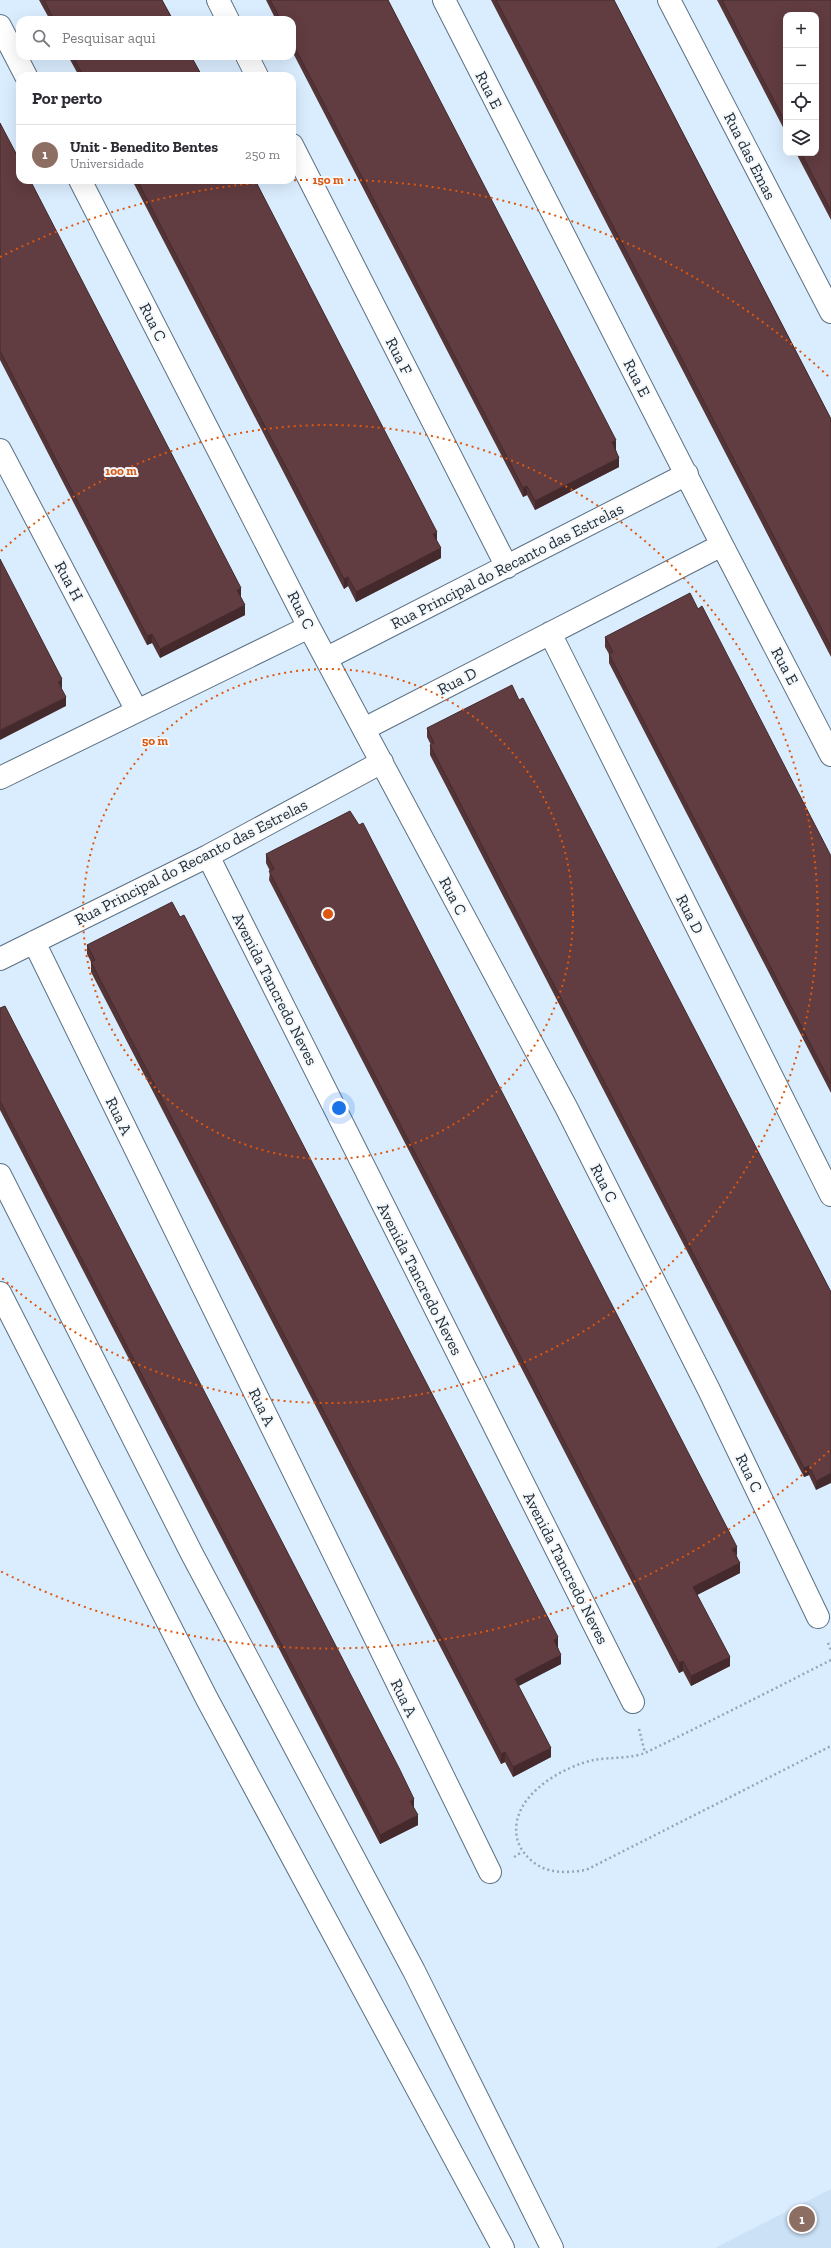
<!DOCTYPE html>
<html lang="pt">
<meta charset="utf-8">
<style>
body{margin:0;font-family:"Zilla Slab",serif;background:#f7f7f7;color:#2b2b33}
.controls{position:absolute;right:12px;top:12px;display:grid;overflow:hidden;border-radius:8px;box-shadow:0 4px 16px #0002}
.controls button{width:36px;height:36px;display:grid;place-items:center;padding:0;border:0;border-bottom:1px solid #e1e1e2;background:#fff;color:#2b2b33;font:20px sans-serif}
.you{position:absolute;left:339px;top:1108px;width:14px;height:14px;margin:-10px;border:3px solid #fff;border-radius:50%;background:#1a73e8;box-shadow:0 0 0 6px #1a73e833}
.badge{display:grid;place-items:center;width:26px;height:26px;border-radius:50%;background:#7c3aed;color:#fff;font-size:13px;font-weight:700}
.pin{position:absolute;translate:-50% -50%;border:2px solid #fff;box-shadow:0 1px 4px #0006}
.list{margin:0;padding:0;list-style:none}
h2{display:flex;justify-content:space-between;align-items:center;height:52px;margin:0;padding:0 16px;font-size:17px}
h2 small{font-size:13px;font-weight:400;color:#7c7c81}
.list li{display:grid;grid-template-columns:26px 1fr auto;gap:12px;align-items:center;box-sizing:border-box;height:60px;padding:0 16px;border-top:1px solid #e1e1e2}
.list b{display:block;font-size:15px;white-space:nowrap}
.list p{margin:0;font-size:13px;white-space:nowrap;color:#7c7c81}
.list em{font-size:13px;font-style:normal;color:#7c7c81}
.icon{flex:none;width:22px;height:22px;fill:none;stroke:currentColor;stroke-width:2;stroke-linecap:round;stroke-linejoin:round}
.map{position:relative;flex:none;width:831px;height:2248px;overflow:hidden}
.search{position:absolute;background:#fff;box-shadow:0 4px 16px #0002;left:16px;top:16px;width:280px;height:44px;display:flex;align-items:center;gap:10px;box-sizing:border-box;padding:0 14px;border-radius:12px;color:#7c7c81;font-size:15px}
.panel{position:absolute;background:#fff;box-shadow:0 4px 16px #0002;left:16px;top:72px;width:280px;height:112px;border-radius:12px}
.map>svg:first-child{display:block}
</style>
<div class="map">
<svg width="831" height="2248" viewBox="0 0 831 2248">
<rect width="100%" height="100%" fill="#daedfe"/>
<path fill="#cae1f6" d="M831 2189V2248H715Z"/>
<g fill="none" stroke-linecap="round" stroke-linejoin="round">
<g stroke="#5b7083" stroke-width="24">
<path id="minor" d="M218 0 228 20
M444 0 722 545 831 755
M669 0 831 312
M0 26 26 76
M247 56 257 76
M292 145 507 567
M80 180 309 627 566 1107 709 1390 818 1617
M0 450 137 711
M550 633 831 1195
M327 658 687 474
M364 729 722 545
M0 778 309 627
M208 856 633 1702
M34 942 490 1872
M0 959 208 856 382 762
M0 1175 192 1554 414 1971 552 2248
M0 1293 207 1699 503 2248"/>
</g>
<path stroke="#96a5b3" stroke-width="2.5" stroke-dasharray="2 3" stroke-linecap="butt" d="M828 1643 831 1650
M831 1660C770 1691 709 1722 647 1752 632 1759 610 1757 594 1760 565 1766 523 1790 517 1821 514 1837 519 1850 532 1861 547 1874 566 1873 586 1870L831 1746
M639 1729 645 1753
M514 1857 522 1852"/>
<use href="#minor" stroke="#fff" stroke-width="22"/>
</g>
<path fill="#533437" d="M39 0H162L173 20H50Z
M266 0H388L616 450 619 467 535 510 527 495 523 497 292 51V20H276Z
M491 0H614L831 419V657Z
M717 0H831V220L796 153H816L786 15V133Z
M68 56H191L202 76H79Z
M0 123 241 597 245 615 160 658 152 643 147 645 0 360Z
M132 180H255L437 541 441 558 356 602 348 586 344 589Z
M605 637 831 856V1093L609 663V654L605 647Z
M519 700 831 1292 816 1490 809 1475 804 1477 430 755V745H431L427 737V728Z
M266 854 737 1556 740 1573 697 1595 730 1666 691 1686 683 1671 679 1673 269 880 270 871 266 863Z
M87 945 558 1647 561 1664 518 1686 551 1757 513 1777 505 1762 501 1764 91 972V962L87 954Z
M0 1008 418 1825 380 1844 0 1110Z"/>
<path fill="#442a2d" d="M616 440V450L612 452V442Z
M619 458V467L535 510V501Z
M527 486V495L523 497V488Z
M437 532V541L433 534Z
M441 548V558L356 602V592Z
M348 577V586L344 589V579Z
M241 588V597L237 599V590Z
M245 605V615L160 658V649Z
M152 634V643L147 645V636Z
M62 679V689L58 682Z
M66 697V706L0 740V730Z
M809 1466V1475L804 1477V1468Z
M831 1473V1483L816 1490V1481Z
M737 1547V1556L732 1549Z
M740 1563V1573L693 1597V1587Z
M558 1637V1647L554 1649V1640Z
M561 1655V1664L515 1688V1679Z
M730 1657V1666L691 1686V1676Z
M683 1661V1671L679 1673V1663Z
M551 1748V1757L513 1777V1767Z
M505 1752V1762L501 1764V1754Z
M414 1799V1808L410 1801Z
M418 1815V1825L380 1844V1835Z"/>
<path fill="#613c40" stroke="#442a2d" d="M44 0H162L173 20H54Z
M270 0H388L616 440 612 442 619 458 535 501 527 486 523 488 292 42V20H281Z
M496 0H614L831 419V647Z
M722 0H831V211L801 153H816V15H786V124Z
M73 56H191L202 76H83Z
M0 123 20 161V180H30L241 588 237 590 245 605 160 649 152 634 147 636 0 351Z
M137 180H255L437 532 433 534 441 548 356 592 348 577 344 579Z
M0 559 62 679 58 682 66 697 0 730Z
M690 593 698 609 702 606 831 856V1084L609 654 613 652 605 637Z
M512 685 519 700 523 698 831 1292V1473L816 1481 809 1466 804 1468 430 745 434 743 427 728Z
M350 811 359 825 363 823 737 1547 732 1549 740 1563 693 1587 730 1657 691 1676 683 1661 679 1663 269 871 274 869 266 854Z
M172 902 180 917 184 915 558 1637 554 1640 561 1655 515 1679 551 1748 513 1767 505 1752 501 1754 91 962 95 960 87 945Z
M5 1006 399 1768 414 1799 410 1801 418 1815 380 1835 0 1101V1008Z"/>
<g fill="none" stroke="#de570e" stroke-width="2" stroke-dasharray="2 4">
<circle cx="328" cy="914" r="245"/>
<path d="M1 551A489 489 0 1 1 1 1277"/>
<path d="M829 1451A734 734 0 0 1 0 1571M0 257A734 734 0 0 1 829 377"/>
</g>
<g text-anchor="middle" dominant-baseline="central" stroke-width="4" stroke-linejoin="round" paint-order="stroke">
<g font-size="16" fill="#232c34" stroke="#f3f8fc">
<text transform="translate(489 90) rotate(63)">Rua E</text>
<text transform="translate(750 156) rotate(63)">Rua das Emas</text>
<text transform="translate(153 322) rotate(63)">Rua C</text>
<text transform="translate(399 356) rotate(63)">Rua F</text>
<text transform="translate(637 378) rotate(63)">Rua E</text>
<text transform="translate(507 566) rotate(-27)">Rua Principal do Recanto das Estrelas</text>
<text transform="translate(69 581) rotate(62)">Rua H</text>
<text transform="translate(301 610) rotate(63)">Rua C</text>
<text transform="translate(785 666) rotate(62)">Rua E</text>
<text transform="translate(457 681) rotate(-27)">Rua D</text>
<text transform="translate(191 862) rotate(-27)">Rua Principal do Recanto das Estrelas</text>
<text transform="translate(453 896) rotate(62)">Rua C</text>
<text transform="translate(690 914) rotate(63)">Rua D</text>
<text transform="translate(275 989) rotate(63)">Avenida Tancredo Neves</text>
<text transform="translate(119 1116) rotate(64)">Rua A</text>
<text transform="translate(604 1183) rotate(63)">Rua C</text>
<text transform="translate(420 1279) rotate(63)">Avenida Tancredo Neves</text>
<text transform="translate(262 1407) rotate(64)">Rua A</text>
<text transform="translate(749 1473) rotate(64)">Rua C</text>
<text transform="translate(566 1568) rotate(63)">Avenida Tancredo Neves</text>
<text transform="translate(404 1698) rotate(64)">Rua A</text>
</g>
</g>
<circle cx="328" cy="914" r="6" fill="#de570e" stroke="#f3f8fc" stroke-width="2"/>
<g font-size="12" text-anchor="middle" font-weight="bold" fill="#de570e" stroke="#f3f8fc" stroke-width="4" stroke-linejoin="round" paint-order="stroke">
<text x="328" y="184">150 m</text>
<text x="121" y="475">100 m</text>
<text x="155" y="745">50 m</text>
</g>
</svg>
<div class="controls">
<button>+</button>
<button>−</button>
<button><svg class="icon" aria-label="locate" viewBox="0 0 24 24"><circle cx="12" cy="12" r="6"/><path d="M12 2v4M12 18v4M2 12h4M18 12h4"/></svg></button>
<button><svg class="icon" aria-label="layers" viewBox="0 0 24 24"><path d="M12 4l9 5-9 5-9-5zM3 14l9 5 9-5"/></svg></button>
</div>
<div class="you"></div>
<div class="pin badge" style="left:802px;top:2219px;background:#8d6e63">1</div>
<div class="search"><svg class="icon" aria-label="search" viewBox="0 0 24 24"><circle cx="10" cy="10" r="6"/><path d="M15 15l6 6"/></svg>Pesquisar aqui</div>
<section class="panel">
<h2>Por perto<small></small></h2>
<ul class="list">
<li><span class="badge" style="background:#8d6e63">1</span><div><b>Unit - Benedito Bentes</b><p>Universidade</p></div><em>250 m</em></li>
</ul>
</section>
</div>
